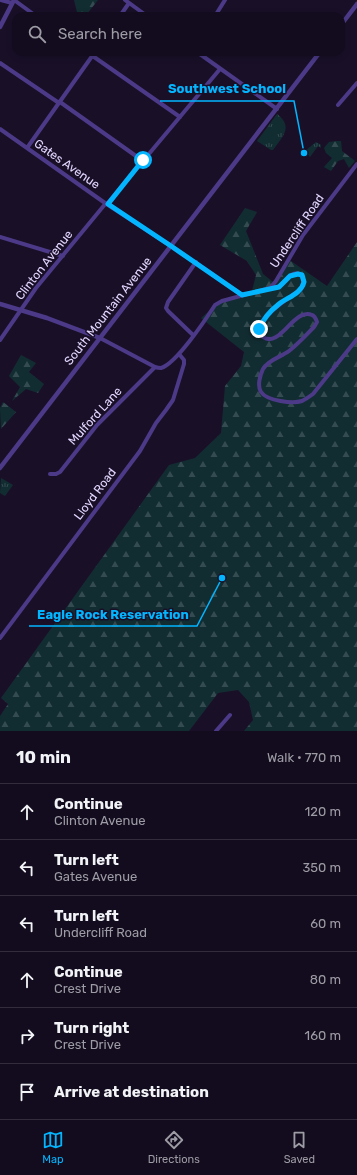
<!DOCTYPE html>
<meta charset="utf-8">
<style>
body{margin:0;font-family:Rubik,sans-serif;background:#1c1527;color:#f1f3f6}
.stop{position:absolute;width:12px;height:12px;margin:-9px;border:3px solid #03b5ff;border-radius:50%;background:#fff}
.stop.end{background:#03b5ff;border-color:#fff;box-shadow:0 1px 4px #0008}
.list{margin:0;padding:0;list-style:none}
h2{display:flex;justify-content:space-between;align-items:center;height:52px;margin:0;padding:0 16px;font-size:17px}
h2 small{font-size:13px;font-weight:400;color:#9d9ba4}
.list li{display:grid;grid-template-columns:26px 1fr auto;gap:12px;align-items:center;box-sizing:border-box;height:56px;padding:0 16px;border-top:1px solid #322c3c}
.list b{display:block;font-size:15px;white-space:nowrap}
.list p{margin:0;font-size:13px;white-space:nowrap;color:#9d9ba4}
.list em{font-size:13px;font-style:normal;color:#9d9ba4}
.icon{flex:none;width:22px;height:22px;fill:none;stroke:currentColor;stroke-width:2;stroke-linecap:round;stroke-linejoin:round}
.map{position:relative;flex:none;width:357px;height:731px;overflow:hidden}
.search{position:absolute;background:#130c1e;box-shadow:0 2px 6px #0003;left:12px;right:12px;top:12px;height:44px;display:flex;align-items:center;gap:10px;box-sizing:border-box;padding:0 14px;border-radius:12px;color:#9d9ba4;font-size:15px}
.sheet{height:388px;background:#130c1e}
nav{display:flex;justify-content:space-around;align-items:center;box-sizing:border-box;height:56px;border-top:1px solid #322c3c;background:#130c1e;font-size:11px;color:#9d9ba4}
nav a{display:grid;justify-items:center;gap:2px}
nav .on{color:#03b5ff}
.map>svg:first-child{display:block}
</style>
<div class="map">
<svg width="357" height="731" viewBox="0 0 357 731">
<defs>
<pattern id="grass-tufts" width="24" height="20" patternUnits="userSpaceOnUse"><rect width="24" height="20" fill="#122d32"/><path d="M3 7l-1-3M5 7V3M7 7l1-3M15 17l-1-3M17 17v-4M19 17l1-3" fill="none" stroke="#344b51"/></pattern>
<pattern id="forest-firs" width="22" height="20" patternUnits="userSpaceOnUse"><rect width="22" height="20" fill="#122d32"/><path d="M5 1l3.5 6h-7zM16 11l3.5 6h-7z" fill="#344b51"/></pattern>
</defs>
<rect width="100%" height="100%" fill="#191028"/>
<path fill="url(#grass-tufts)" d="M277 114C294 127 282 137 273 150H271L257 141Z
M316 142 321 145V148L318 146 310 157 305 151Z
M1 478 13 485 5 496 0 493Z"/>
<path fill="url(#forest-firs)" d="M74 0H98L87 14 77 12Z
M337 141H341L342 151 355 161 349 168 344 159 338 161 331 171 324 167 332 158 326 153 324 148 329 142Z
M245 208 257 212 246 231 263 274 273 282 288 259 327 286 357 242V731H244L253 720 249 702 238 690 218 693 189 731H0V716L8 704 1 698 169 465 195 458 221 433 225 386 241 366 244 352 201 318 222 300 251 295 256 275 247 261 220 245Z
M21 355 36 363 29 372 44 384 38 393 26 389 12 401 20 387 9 376Z
M3 402 16 412 1 429 0 408Z"/>
<g fill="none" stroke-linecap="round" stroke-linejoin="round">
<path stroke="#4c3a88" stroke-width="4" d="M1 0 12 3
M14 0 36 16
M125 0 147 16
M120 16 129 3
M215 16 225 0
M87 52 180 117
M197 52 277 109
M0 63 59 103
M60 102 143 161
M338 105 357 83
M0 129 105 203 171 246 242 295
M27 148 95 52
M107 204 220 69
M0 237 63 256
M270 288C273 288 277 288 279 286 284 284 286 278 291 275 302 269 306 281 301 289 294 295 245 324 263 337 280 349 294 307 312 315 315 316 316 319 317 322L314 327C306 335 298 344 289 351 281 357 268 360 263 369 260 375 257 386 261 392 267 401 293 404 302 401 306 399 309 397 313 394L357 339
M193 335 168 311 166 308 168 302 196 262
M100 338 155 367C158 368 159 368 161 368 176 364 206 319 215 305L222 301 270 288 276 281 303 235 357 164
M0 340 36 288 106 203
M50 474H56L60 472 97 425 155 367
M0 638 140 451 156 423 166 410 173 400 184 364V360L179 354
M216 731 230 715"/>
<path stroke="#4c3a88" stroke-width="4.5" d="M341 25 357 4
M0 27 14 0
M0 304 47 318 100 338
M0 468 320 52"/>
</g>
<g fill="none" stroke-linecap="round" stroke-linejoin="round">
<path stroke="#03b5ff" stroke-width="5" d="M143 160 108 204 171 246 242 295 279 287 290 276 298 274 302 275 304 282C301 294 288 297 279 304 270 311 263 319 259 329"/>
</g>
<g text-anchor="middle" dominant-baseline="central" stroke-width="3" stroke-linejoin="round" paint-order="stroke">
<g font-size="12" fill="#e3d7ff" stroke="#191028">
<text transform="translate(67 164) rotate(35)">Gates Avenue</text>
<text transform="translate(297 231) rotate(-56)">Undercliff Road</text>
<text transform="translate(44 265) rotate(-52)">Clinton Avenue</text>
<text transform="translate(108 311) rotate(-52)">South Mountain Avenue</text>
<text transform="translate(95 416) rotate(-48)">Mulford Lane</text>
<text transform="translate(95 494) rotate(-53)">Lloyd Road</text>
</g>
</g>
<path fill="none" stroke="#03b5ff" stroke-width="1.5" d="M304 153L294 101H160M222 578L197 626H29"/>
<g fill="#03b5ff" stroke="#191028" stroke-width="1.5">
<circle cx="304" cy="153" r="4"/>
<circle cx="222" cy="578" r="4"/>
</g>
<g font-size="13" text-anchor="middle" font-weight="bold" fill="#03b5ff" stroke="#191028" stroke-width="3" stroke-linejoin="round" paint-order="stroke">
<text x="227" y="93">Southwest School</text>
<text x="113" y="619">Eagle Rock Reservation</text>
</g>
</svg>
<div class="stop" style="left:143px;top:160px"></div>
<div class="stop end" style="left:259px;top:329px"></div>
<div class="search"><svg class="icon" aria-label="search" viewBox="0 0 24 24"><circle cx="10" cy="10" r="6"/><path d="M15 15l6 6"/></svg>Search here</div>
</div>
<section class="sheet">
<h2>10 min<small>Walk · 770 m</small></h2>
<ul class="list">
<li><svg class="icon" aria-label="ahead" viewBox="0 0 24 24"><path d="M12 20V5M6 11l6-6 6 6"/></svg><div><b>Continue</b><p>Clinton Avenue</p></div><em>120 m</em></li>
<li><svg class="icon" aria-label="left" viewBox="0 0 24 24"><path d="M17 20v-9H6M10 6l-5 5 5 5"/></svg><div><b>Turn left</b><p>Gates Avenue</p></div><em>350 m</em></li>
<li><svg class="icon" aria-label="left" viewBox="0 0 24 24"><path d="M17 20v-9H6M10 6l-5 5 5 5"/></svg><div><b>Turn left</b><p>Undercliff Road</p></div><em>60 m</em></li>
<li><svg class="icon" aria-label="ahead" viewBox="0 0 24 24"><path d="M12 20V5M6 11l6-6 6 6"/></svg><div><b>Continue</b><p>Crest Drive</p></div><em>80 m</em></li>
<li><svg class="icon" aria-label="right" viewBox="0 0 24 24"><path d="M7 20v-9h11M14 6l5 5-5 5"/></svg><div><b>Turn right</b><p>Crest Drive</p></div><em>160 m</em></li>
<li><svg class="icon" aria-label="arrive" viewBox="0 0 24 24"><path d="M6 21V4h12l-3 4 3 4H6"/></svg><div><b>Arrive at destination</b></div></li>
</ul>
</section>
<nav>
<a class="on"><svg class="icon" aria-label="map" viewBox="0 0 24 24"><path d="M3 6l6-2 6 2 6-2v14l-6 2-6-2-6 2zM9 4v14M15 6v14"/></svg>Map</a>
<a><svg class="icon" aria-label="directions" viewBox="0 0 24 24"><path d="M12 3l9 9-9 9-9-9zM9 14v-3h6M13 9l2 2-2 2"/></svg>Directions</a>
<a><svg class="icon" aria-label="saved" viewBox="0 0 24 24"><path d="M7 4h10v16l-5-4-5 4z"/></svg>Saved</a>
</nav>
